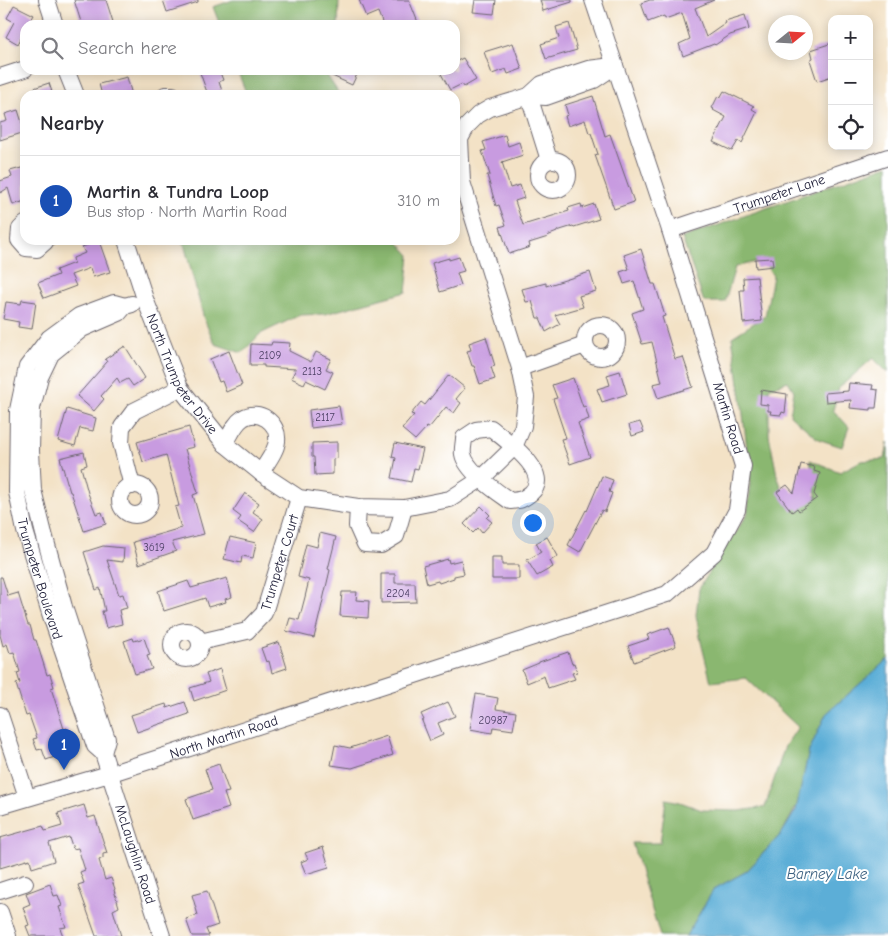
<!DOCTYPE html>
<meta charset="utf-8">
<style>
body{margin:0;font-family:"Comic Neue",sans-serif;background:#f7f7f7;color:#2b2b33}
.controls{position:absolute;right:15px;top:15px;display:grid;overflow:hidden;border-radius:10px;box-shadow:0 2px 12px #0003}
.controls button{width:45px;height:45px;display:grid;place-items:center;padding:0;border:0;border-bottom:1px solid #e1e1e2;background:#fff;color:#2b2b33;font:25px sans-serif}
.compass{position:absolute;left:768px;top:15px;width:45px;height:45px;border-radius:50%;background:#fff;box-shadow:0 2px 12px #0003;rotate:72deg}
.you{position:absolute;left:532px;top:522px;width:18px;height:18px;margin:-12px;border:4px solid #fff;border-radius:50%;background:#1a73e8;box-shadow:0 0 0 8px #1a73e833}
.badge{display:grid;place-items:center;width:32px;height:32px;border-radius:50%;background:#ea580c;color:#fff;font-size:16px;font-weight:700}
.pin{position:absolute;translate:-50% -41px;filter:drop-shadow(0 1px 2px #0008)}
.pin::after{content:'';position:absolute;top:26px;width:18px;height:15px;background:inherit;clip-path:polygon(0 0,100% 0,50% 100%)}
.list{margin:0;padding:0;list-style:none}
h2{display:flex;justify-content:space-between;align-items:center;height:65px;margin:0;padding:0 20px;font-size:21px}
h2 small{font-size:16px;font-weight:400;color:#7c7c81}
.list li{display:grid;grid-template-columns:32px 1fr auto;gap:15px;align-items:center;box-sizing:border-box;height:90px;padding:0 20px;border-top:1px solid #e1e1e2}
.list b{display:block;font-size:19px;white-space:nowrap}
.list p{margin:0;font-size:16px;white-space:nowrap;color:#7c7c81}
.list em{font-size:16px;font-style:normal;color:#7c7c81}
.icon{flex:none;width:28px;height:28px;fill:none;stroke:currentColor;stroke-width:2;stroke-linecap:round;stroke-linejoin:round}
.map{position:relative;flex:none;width:888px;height:936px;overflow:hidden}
.search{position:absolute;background:#fff;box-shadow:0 2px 12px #0003;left:20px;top:20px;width:440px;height:55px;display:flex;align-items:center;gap:12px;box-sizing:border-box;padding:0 18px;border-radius:15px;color:#7c7c81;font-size:19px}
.panel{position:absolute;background:#fff;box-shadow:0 2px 12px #0003;left:20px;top:90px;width:440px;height:155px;border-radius:15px}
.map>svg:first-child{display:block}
</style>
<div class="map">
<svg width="888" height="936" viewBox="0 0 888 936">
<rect width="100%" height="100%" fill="#fff"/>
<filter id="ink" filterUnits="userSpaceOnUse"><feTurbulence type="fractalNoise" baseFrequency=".02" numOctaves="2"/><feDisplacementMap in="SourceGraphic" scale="10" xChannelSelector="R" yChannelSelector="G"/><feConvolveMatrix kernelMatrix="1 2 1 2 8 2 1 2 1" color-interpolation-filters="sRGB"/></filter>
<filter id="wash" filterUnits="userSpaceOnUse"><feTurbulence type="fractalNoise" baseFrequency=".0096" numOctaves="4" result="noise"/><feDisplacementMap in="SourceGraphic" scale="20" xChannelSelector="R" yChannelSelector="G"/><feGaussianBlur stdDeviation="1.12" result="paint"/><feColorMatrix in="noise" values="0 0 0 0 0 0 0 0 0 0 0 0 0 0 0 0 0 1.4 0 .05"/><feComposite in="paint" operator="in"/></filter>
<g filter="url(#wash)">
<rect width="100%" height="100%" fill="#f3e2c6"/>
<path fill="#8ab76f" stroke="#566c55" d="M233 0H339L338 25H220L213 7Z
M237 70H326L328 77 340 95H247Z
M888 165V373L873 358 839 388 833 410 849 427 842 447 818 439 790 415 794 391 788 381 769 388V435L777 475 788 506 817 498 810 460 840 472 861 461 885 459 888 442V659L826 714 809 751 798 803 782 833 747 871 714 889 686 936H660L632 843H660L666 799 680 802 702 810 739 811 765 807 785 746 798 727 746 678 711 682 701 642 696 615 699 589 720 555 747 515 751 484 741 397 732 337 765 316 773 276 763 260 735 267 725 302H704L682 238Z
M183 240H396L410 255 406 292 325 314 300 315 260 334 242 353 215 344 204 319Z"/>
<path fill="#5caed7" stroke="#3f6889" d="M888 659V936H686L714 889 747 871 782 833 796 810 809 751 826 714Z"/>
<g id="blocks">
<path fill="#c89be0" d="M74 0H106L114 25H82Z
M163 0H198V2L167 12Z
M359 0H409L419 25H383L378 12 366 17Z
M475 0H496L494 14 473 12Z
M540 0H572V2L543 11Z
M650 0H714L695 8 706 37 726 23 725 21 745 15 749 29 730 35 715 45 714 44 683 56 679 44 690 39 682 13 665 19 664 16 648 22 641 3Z
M14 5 34 15 28 25H25V31L18 44 6 37 14 22 7 18Z
M569 23 577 50 546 59 541 44 559 38 556 27Z
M513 43 522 69 508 74 506 69 492 74 484 52Z
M832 43V76L817 81 810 60 813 58 811 50Z
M463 58 476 80 464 87 462 84 450 90 439 70H455V62Z
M199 70H219L223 80 219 82 222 91 208 95Z
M319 70H359L352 85Z
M127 77 132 95H102L99 84Z
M49 83 53 95H36L34 88Z
M724 91 754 106 752 109 757 112 742 143 738 141 732 151 713 142 726 117 713 110 714 109 712 108 718 96 720 98Z
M593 96 605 136 610 134 634 202 614 209 595 155 598 154 591 133H589L585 120 568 126 565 116 568 115 565 105Z
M18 110 25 132 0 140V123L7 121 5 114Z
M505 135 508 146 519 142 523 155 502 162 510 188 520 185 524 198 515 201 523 225 569 211 568 208 581 204 582 208 594 204 599 219 574 227 573 226 557 231V232L547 236 548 237 529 243 530 247 509 254 500 227 506 225 499 205 496 206 487 175H490L482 151 486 150 483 142Z
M25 167V201L13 205 8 188 0 193V181L12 177 10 171Z
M99 241 110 272 93 277 90 268 71 275 76 286 44 298 38 283 58 275 56 270 74 263 73 258 85 253 82 247Z
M641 249 652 284H655L665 316 662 317 675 359 683 357 693 387 658 398 653 384 662 382 652 342 642 344 632 313 643 309 634 281 624 284 620 272 629 269 624 255Z
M459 257 464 271 457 273 461 285 440 292 432 263 449 258V260Z
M772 258 773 266 756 268 755 259Z
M590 272 596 291 579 296 583 307 555 315 560 324 546 332 540 318H537L532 301 526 302 522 289 546 283V286Z
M757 277 762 321 743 323 740 290H744L743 278Z
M22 300 36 302 32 329 18 327 19 322 3 319 6 302 21 304Z
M486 337 495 366 491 367 495 379 480 384 474 366H472L467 351 471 350 469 343Z
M272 342 290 343 289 351 311 362 316 352 331 359 326 369 333 372 325 389 306 380 304 384 291 378 296 369 264 367V365H250L251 344 271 345Z
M125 346 145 378 133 386 128 379 120 383 117 378 101 396 104 399 94 411 77 396 107 362 105 359Z
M229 351 242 385 226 392 222 381 219 382 210 359Z
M620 371 627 394 602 402 597 389 610 385 607 375Z
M449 375 465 388 456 399 461 403 454 413 446 407 429 428 427 427 415 440 402 429 414 415 411 414 421 402 425 405Z
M573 378 583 407 585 406 589 419 578 423 590 457 570 464 561 439 566 438 553 399 557 398 552 385Z
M849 383 873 385 872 389 878 390 876 408H871V410L850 408 851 400 826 402 825 393 848 391Z
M761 390 787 394 785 413 782 412 781 415 770 414 771 411H768V405L760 404Z
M339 406 342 424 311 428 309 410Z
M67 409 96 418 93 431 80 428 75 446 58 441Z
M640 422 644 432 632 436 629 425Z
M189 427 194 447 185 449 198 493 193 495 204 534 172 542 176 551 139 564 133 542 181 528 175 507 179 506 166 455 143 462 137 442Z
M337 442V458L333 459V474L315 475 314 457H312V443Z
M395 443 423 449 418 469 414 468 411 482 392 478 396 458 392 457Z
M84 452 87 465 81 467 88 493 96 514 102 512 106 524 84 531 71 492H70L60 458Z
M801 464 815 467 814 471 820 473 814 494 817 498 799 511 797 508 792 512 777 492 787 485 794 493Z
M602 476 613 480 609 492 612 493 605 512 602 510 580 552 568 545 586 510 587 511Z
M245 493 259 503 253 512 263 519 254 532 238 521 241 517 233 511Z
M481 506 490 515 487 518 492 522 482 533 478 528 473 533 464 524Z
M320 533 336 537 328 569 330 570 320 613 314 638 286 631 290 618 299 620 305 597 309 580 298 577 306 544 317 547Z
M230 537 256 543 253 558 242 556 241 563 224 559Z
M547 537 558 556 550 561 553 567 537 576 527 560 541 552 536 543Z
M103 546 124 548 123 562 107 560 119 595 123 594 127 608 119 610 122 624 106 628 102 611H105L100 588 96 590 84 552Z
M492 557H502V565H519V579H492Z
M448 559 449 563 461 560 464 574 454 576V578L439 583 438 581 427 584 423 566Z
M381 574H395V583H415L416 602 381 603Z
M0 577H2L8 596 18 593 28 625H30L34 640H36L47 675 50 674 54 687 51 688 64 729 67 728 71 740 68 741 72 751 46 760 42 749 37 750 33 739 37 738 29 715 26 716 16 684 20 683 17 673 20 672 14 652 10 653 7 644 3 646 0 635Z
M227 578 232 597 225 599 226 602 208 607 205 598 164 611 158 591 188 581 191 588Z
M342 592H357L356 600 369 601 368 618 340 616Z
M669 627 676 646 634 662 628 646 649 639 647 635Z
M133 638 134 641 144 638 150 655 147 656 152 669 135 674 124 641Z
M279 642 287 668 272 673 269 661 266 662 261 648Z
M568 652 572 664 574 663 577 672 572 673 575 679 548 688 544 676 527 683 522 670 539 663V662Z
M220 669 226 690 194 701 190 688 209 682 206 674Z
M476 694 498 698 496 709 516 712 513 730 493 727 492 733 470 729Z
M185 702 189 714 137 732 131 715 166 704 167 708Z
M448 702 455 716 438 723 443 735 430 741 422 721 424 720 421 714Z
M387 736 393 755 352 768 331 765 335 745 350 748Z
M219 764 229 792 224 793 229 808 193 820 186 799 212 790 205 769Z
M84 805 88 818 95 816 107 853 103 854V858L99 860 105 880 111 878 115 889 114 890 119 907 113 910 121 936H96L78 885 84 883 80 872 85 870 78 848 73 849 69 837 49 843 54 861 32 868 30 859 0 868V838L43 826 45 831 62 826 58 813Z
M323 847 329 867 306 874 301 862 308 859 305 853Z
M50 884 54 896 58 895 62 906 59 907 66 927 60 928 63 936H30L26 926 29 925 23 907 30 904 26 893Z
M207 891 218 925 206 929 209 936H192L186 919 198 915 192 895Z"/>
</g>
</g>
<g filter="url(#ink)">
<use href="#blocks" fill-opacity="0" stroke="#6b656c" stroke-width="1"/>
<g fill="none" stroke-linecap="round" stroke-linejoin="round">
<g stroke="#6b656c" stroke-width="18">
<g id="minor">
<path d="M47 0 55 25"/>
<path d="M66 70 76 95"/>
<path d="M0 77 25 69"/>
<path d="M165 95H173"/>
<path d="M529 96 542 84 588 69 613 66"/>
<path d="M529 96 549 160"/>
<circle cx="553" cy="175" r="15"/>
<path d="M25 224 20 229 19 240 26 248 37 249 45 242 46 240"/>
<path id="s1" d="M670 230 888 157"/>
<path id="s2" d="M126 240 145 299 180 388 225 444 261 473 299 498 358 507 404 508 450 499 481 479 514 447 523 426 526 397 520 368 462 182 460 139 467 126 478 115 490 108 529 96 546 97 594 80 615 66"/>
<path id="s3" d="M125 306 114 303 79 316 49 338 27 367 18 410 17 492 25 531 50 613 95 746 103 753 162 936"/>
<circle cx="601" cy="341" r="16"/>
<path d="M520 368 585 345"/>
<path d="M491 428C504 439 554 473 531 493 522 500 521 500 510 501 496 491 466 471 463 454 462 449 464 443 464 438L476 430Z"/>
<path d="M225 444C230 436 234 424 243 418 259 408 279 423 277 441 276 452 266 463 261 473"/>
<circle cx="135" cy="500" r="15"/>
<path d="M132 486 121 443 122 427 134 411 180 388"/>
<path d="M358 507 357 526 365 544 381 545 396 536 404 508"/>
<circle cx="186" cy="645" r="14"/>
<path id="s4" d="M200 642 247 631 264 613 299 498"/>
<path d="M0 715 27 797"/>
<path d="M103 753 107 739 64 607 44 534 33 490 31 451 32 408 40 377 51 354 82 329 119 313 125 306 132 304"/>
<path id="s5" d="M0 806 109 774 446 665 667 594 714 553 737 510 743 466 670 230 593 0"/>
<path d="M0 891 25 883"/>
<path d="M0 912 8 936"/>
</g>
</g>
<use href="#minor" stroke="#fff" stroke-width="16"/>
</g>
</g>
<g text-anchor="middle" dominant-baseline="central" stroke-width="4" stroke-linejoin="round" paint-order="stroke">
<g font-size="11" fill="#4c4064">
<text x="270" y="355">2109</text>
<text x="312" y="371">2113</text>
<text x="325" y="417">2117</text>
<text x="154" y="547">3619</text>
<text x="398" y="593">2204</text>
<text x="493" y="720">20987</text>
</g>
<g font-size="14" fill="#22223b" stroke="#fff">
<text stroke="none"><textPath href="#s1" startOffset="115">Trumpeter Lane</textPath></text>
<text stroke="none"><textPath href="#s2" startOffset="146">North Trumpeter Drive</textPath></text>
<text transform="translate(728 418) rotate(73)">Martin Road</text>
<text stroke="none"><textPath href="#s4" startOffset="126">Trumpeter Court</textPath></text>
<text stroke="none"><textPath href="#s3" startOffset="338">Trumpeter Boulevard</textPath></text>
<text stroke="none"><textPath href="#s5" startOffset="234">North Martin Road</textPath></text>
<text stroke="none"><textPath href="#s3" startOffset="631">McLaughlin Road</textPath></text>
</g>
<g font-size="15" font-style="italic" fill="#3c6181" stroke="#fff">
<text x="827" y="874">Barney Lake</text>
</g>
</g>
</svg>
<div class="controls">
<button>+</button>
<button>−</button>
<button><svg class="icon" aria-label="locate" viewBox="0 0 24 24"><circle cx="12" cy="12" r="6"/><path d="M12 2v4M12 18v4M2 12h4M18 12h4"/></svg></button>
</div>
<svg class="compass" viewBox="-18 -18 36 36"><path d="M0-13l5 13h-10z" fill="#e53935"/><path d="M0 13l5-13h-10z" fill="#7c7c81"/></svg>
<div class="you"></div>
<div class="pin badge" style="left:64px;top:770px;background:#1a4fb4">1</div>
<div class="search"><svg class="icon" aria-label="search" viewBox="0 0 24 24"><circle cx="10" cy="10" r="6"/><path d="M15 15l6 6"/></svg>Search here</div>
<section class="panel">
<h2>Nearby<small></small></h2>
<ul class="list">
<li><span class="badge" style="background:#1a4fb4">1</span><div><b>Martin &amp; Tundra Loop</b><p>Bus stop · North Martin Road</p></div><em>310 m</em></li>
</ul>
</section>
</div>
